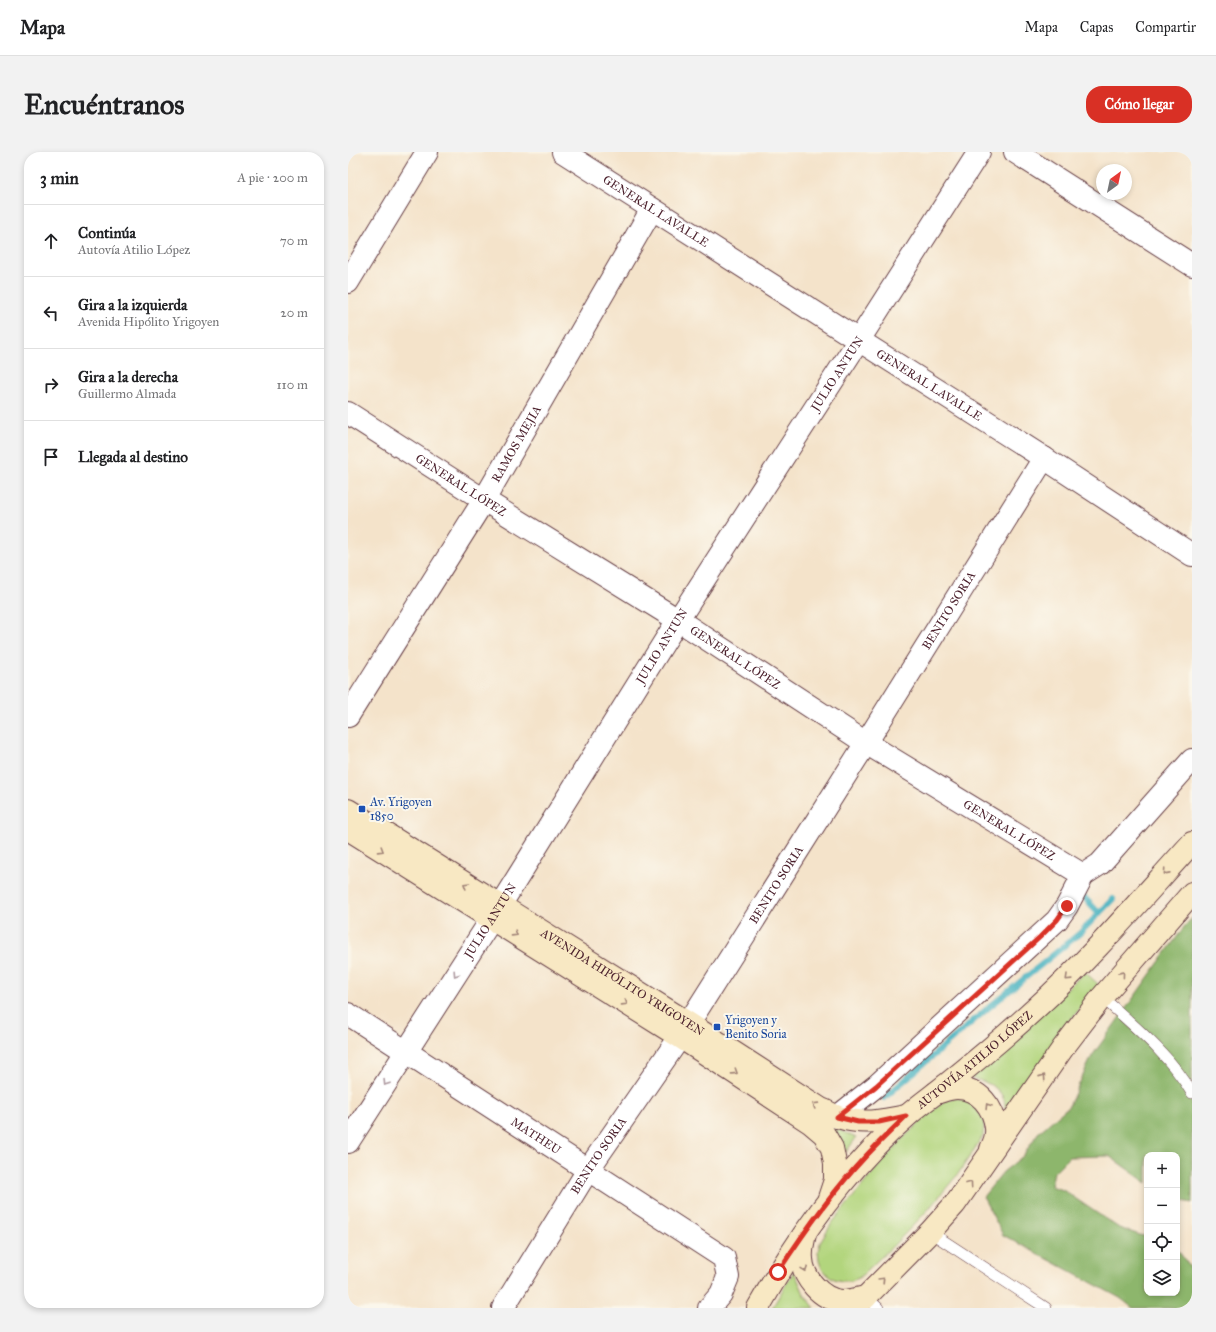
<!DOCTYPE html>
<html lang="es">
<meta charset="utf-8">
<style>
body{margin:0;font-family:"IM FELL Great Primer",serif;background:#f2f2f2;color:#202124}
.controls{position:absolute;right:12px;bottom:12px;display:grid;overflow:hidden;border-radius:8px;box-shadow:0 2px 6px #0003}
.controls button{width:36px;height:36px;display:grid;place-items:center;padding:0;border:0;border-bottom:1px solid #e0e0e0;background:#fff;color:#202124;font:20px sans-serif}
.compass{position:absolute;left:748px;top:12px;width:36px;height:36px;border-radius:50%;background:#fff;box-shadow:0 2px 6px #0003;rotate:33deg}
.stop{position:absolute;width:12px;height:12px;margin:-9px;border:3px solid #d93025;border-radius:50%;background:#fff}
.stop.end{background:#d93025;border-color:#fff;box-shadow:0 1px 4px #0008}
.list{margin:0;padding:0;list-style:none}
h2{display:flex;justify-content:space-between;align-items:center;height:52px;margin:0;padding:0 16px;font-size:17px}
h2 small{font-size:13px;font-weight:400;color:#757577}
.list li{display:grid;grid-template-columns:26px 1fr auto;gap:12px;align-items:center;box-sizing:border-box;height:72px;padding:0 16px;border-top:1px solid #e0e0e0}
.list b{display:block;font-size:15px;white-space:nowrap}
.list p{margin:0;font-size:13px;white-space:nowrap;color:#757577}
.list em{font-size:13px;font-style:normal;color:#757577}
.icon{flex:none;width:22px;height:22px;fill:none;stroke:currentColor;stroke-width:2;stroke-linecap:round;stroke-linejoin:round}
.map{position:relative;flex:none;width:844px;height:1156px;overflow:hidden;border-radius:16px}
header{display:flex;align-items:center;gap:24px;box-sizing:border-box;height:56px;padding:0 20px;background:#fff;border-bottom:1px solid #e0e0e0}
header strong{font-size:19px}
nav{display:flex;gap:22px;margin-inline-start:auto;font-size:14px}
.intro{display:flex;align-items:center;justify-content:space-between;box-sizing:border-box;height:96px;padding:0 24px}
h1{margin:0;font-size:28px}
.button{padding:10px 18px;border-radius:16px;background:#d93025;color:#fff;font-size:14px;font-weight:700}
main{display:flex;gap:24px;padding:0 24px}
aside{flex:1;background:#fff;border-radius:16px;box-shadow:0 2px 6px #0003}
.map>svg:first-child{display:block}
</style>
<header>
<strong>Mapa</strong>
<nav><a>Mapa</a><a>Capas</a><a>Compartir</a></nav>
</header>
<div class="intro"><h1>Encuéntranos</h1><a class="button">Cómo llegar</a></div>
<main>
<aside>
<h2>3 min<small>A pie · 200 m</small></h2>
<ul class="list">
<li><svg class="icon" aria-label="ahead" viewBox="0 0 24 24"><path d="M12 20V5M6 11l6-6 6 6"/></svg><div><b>Continúa</b><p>Autovía Atilio López</p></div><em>70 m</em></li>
<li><svg class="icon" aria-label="left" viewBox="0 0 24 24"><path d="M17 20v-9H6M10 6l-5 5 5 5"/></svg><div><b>Gira a la izquierda</b><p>Avenida Hipólito Yrigoyen</p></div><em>20 m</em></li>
<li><svg class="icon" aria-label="right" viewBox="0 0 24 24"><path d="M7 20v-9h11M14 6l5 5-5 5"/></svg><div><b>Gira a la derecha</b><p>Guillermo Almada</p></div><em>110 m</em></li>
<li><svg class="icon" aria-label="arrive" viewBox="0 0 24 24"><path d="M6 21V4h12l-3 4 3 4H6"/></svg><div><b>Llegada al destino</b></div></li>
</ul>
</aside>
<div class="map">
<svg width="844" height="1156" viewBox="0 0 844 1156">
<rect width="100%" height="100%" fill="#fbf7ec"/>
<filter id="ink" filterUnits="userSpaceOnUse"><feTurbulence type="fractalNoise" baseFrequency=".025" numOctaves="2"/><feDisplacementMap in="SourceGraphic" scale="8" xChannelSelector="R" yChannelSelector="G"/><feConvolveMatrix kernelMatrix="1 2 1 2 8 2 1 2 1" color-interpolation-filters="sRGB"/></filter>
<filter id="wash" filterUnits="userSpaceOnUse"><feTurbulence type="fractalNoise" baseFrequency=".012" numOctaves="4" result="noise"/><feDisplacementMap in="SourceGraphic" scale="16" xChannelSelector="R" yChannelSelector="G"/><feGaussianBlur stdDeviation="0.9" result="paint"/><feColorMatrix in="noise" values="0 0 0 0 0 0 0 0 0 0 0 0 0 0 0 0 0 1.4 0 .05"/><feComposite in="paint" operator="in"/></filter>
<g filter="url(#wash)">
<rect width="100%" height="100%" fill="#f4e3ca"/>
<path fill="#b2d57d" stroke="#7e7a54" d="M737 820 751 833 719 872 659 964C658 959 657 953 656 948 652 934 634 928 621 926Z
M605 946 615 947 624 950 635 965 636 974 635 984 610 1022 579 1059 546 1093 511 1126 503 1129H494L486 1127 479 1122 474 1116 471 1108 470 1099 472 1091 484 1071 527 1018 556 985 589 955 597 949Z
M485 975 508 986 498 1000Z
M446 1119 456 1142 467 1156H424Z"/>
<path fill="#8db66c" stroke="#6c6a4c" d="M844 766V1051L829 1048V1003H799V1031L761 1004 721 1005 706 1020 703 1034 715 1038 771 1076 795 1084 799 1083V1141H829V1097L844 1118V1156H785L772 1146 655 1083 635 1045 655 1020 675 1004 690 981 721 954 744 904 836 775Z"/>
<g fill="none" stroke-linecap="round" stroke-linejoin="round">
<path stroke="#44b1c0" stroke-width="6" d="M733 742 751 761
M536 946 639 857 732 781 765 747"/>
</g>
</g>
<g filter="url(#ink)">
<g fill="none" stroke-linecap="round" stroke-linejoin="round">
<g stroke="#643c43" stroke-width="12">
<path id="service" d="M754 845C786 874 822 903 844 941
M582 1080 698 1156
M518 1145 530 1156"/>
</g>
<g stroke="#643c43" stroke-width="24">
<g id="minor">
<path id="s1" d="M215 0 696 306 844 403"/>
<path d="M667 0 844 113"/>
<path d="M0 130 79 0"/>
<path id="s2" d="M0 261 136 348 330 468 518 591 735 723"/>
<path id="s3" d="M0 564 136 348 304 57"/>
<path id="s4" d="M0 862 376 1106 380 1125 373 1142 361 1156"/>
<path d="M489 965 528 934 709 768 719 754 735 723 752 712 844 608"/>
<path id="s5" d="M0 990 143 768 330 468 511 188 631 0"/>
<path id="s6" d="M155 1156 240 1018 332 885 518 591 696 306"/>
</g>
</g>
<g stroke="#643c43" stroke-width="24">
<g id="secondary">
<path id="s7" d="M0 658 340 871 473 957C479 959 484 963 490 965 515 973 534 969 558 964"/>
<path d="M0 677 332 885 463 971 476 982 484 996 487 1011V1028L481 1046"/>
<path d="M588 941C595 939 601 936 609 936 631 936 646 956 648 976 649 983 646 991 643 997"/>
<path d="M457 1082C455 1090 453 1098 454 1107 455 1126 473 1147 493 1149 502 1149 510 1147 518 1145"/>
<path id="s8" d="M410 1156C450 1085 497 1018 559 964 572 952 586 943 599 932 629 908 659 883 687 857 743 806 793 747 844 691"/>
<path d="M507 1156 582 1080 607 1052 715 896 754 845 844 741"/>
</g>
</g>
<use href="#service" stroke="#fff" stroke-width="11"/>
<use href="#minor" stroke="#fff" stroke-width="22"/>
<use href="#secondary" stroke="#f8e8c3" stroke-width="22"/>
</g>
<defs><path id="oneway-chevron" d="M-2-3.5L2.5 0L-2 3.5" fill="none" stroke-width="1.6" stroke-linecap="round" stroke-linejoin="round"/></defs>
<g stroke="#a18477">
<use href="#oneway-chevron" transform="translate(33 698) rotate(32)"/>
<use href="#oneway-chevron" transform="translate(818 720) rotate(132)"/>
<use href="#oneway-chevron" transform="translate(118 733) rotate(-148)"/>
<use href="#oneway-chevron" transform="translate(167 782) rotate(32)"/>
<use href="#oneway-chevron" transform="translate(774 822) rotate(-50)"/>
<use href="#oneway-chevron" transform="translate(720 826) rotate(136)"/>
<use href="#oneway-chevron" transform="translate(277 851) rotate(32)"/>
<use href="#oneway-chevron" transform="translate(387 920) rotate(33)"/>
<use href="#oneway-chevron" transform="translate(695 925) rotate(-55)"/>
<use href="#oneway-chevron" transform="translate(467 953) rotate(-148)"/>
<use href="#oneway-chevron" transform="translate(640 954) rotate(-122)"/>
<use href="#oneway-chevron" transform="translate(622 1032) rotate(-54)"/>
<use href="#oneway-chevron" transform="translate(457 1117) rotate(70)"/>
<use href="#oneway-chevron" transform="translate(534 1128) rotate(-46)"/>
</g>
<g stroke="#ae9aa0">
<use href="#oneway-chevron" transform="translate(108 822) rotate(123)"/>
<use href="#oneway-chevron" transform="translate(38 931) rotate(122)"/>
</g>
</g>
<g fill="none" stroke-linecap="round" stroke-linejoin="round" filter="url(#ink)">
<path stroke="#d93025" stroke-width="5" d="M430 1120C456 1080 484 1040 517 1005 530 991 544 978 558 964L531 970H510L489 965 528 934 692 785 709 768 719 754"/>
</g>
<g fill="#1a4fb4" stroke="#fbf7ec" stroke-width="1.5">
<rect x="10" y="653" width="8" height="8" rx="2"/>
<rect x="365" y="871" width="8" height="8" rx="2"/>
</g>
<g text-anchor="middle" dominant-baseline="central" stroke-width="4" stroke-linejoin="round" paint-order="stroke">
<g font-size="12" fill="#4a1f2b" stroke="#fbf7ec">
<text stroke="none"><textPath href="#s1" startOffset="110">GENERAL LAVALLE</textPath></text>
<text stroke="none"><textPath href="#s5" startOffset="911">JULIO ANTUN</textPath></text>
<text stroke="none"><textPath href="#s1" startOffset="434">GENERAL LAVALLE</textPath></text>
<text stroke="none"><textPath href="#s3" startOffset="320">RAMOS MEJIA</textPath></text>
<text stroke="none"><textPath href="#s2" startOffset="134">GENERAL LÓPEZ</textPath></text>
<text stroke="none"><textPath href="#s6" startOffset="828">BENITO SORIA</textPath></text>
<text stroke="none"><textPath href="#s5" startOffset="587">JULIO ANTUN</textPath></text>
<text stroke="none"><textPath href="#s2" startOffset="458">GENERAL LÓPEZ</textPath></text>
<text stroke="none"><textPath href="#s2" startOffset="782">GENERAL LÓPEZ</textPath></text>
<text stroke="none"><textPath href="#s6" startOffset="504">BENITO SORIA</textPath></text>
<text stroke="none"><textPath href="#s5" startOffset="263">JULIO ANTUN</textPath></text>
<text stroke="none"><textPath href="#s7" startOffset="324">AVENIDA HIPÓLITO YRIGOYEN</textPath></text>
<text stroke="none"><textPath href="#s8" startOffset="332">AUTOVÍA ATILIO LÓPEZ</textPath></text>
<text stroke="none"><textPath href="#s4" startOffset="224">MATHEU</textPath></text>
<text stroke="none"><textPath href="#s6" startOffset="180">BENITO SORIA</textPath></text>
</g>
<g font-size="12" fill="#164399" stroke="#fbf7ec" text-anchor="start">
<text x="22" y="650">Av. Yrigoyen<tspan x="22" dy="14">1850</tspan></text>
<text x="377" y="868">Yrigoyen y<tspan x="377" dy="14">Benito Soria</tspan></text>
</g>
</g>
</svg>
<div class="controls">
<button>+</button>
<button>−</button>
<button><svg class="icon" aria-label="locate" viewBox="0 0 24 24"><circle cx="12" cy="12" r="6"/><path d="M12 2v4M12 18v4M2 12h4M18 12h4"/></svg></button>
<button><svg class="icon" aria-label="layers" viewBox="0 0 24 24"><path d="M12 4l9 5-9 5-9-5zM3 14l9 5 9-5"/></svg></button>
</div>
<svg class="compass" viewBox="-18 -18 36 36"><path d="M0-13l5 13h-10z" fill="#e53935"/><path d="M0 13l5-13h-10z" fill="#757577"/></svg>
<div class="stop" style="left:430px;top:1120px"></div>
<div class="stop end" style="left:719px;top:754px"></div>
</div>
</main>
